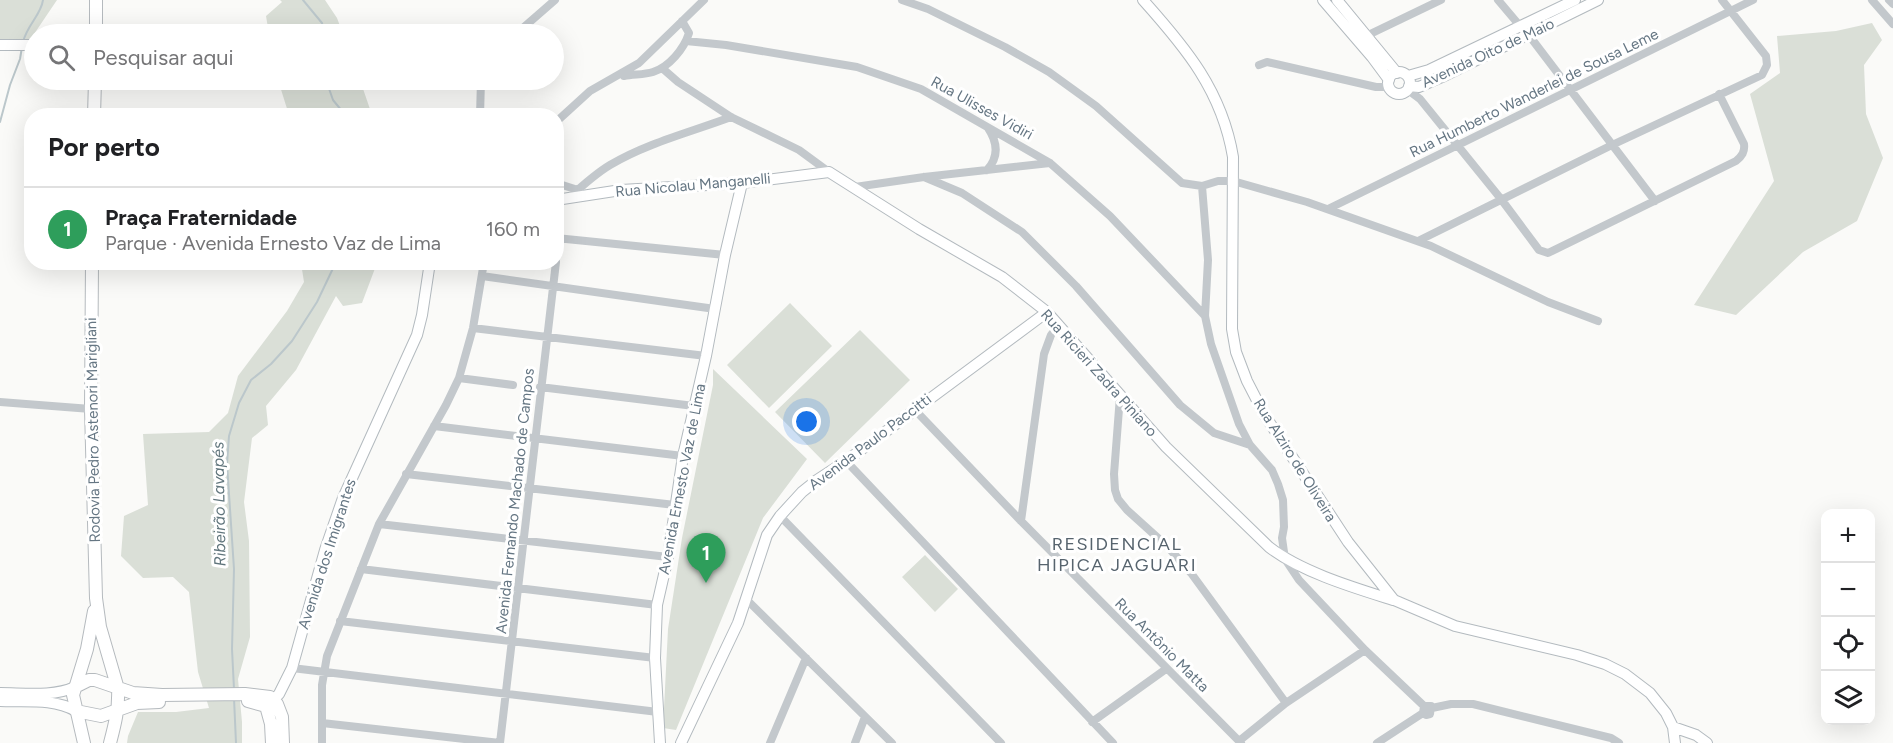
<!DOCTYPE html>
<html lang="pt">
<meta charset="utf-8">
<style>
body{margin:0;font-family:Figtree,sans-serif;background:#f2f2f2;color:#202124}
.controls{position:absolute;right:18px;bottom:18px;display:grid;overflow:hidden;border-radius:12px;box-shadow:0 6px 24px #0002}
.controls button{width:54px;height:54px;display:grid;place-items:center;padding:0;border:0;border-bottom:2px solid #e0e0e0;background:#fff;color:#202124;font:30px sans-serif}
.you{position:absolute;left:807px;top:422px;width:21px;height:21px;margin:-15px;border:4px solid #fff;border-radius:50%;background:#1a73e8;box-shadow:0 0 0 9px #1a73e833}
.badge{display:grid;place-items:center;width:39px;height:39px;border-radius:50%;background:#e4572e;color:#fff;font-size:20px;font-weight:700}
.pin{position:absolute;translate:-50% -50px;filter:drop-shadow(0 2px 3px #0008)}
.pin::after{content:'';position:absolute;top:32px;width:21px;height:18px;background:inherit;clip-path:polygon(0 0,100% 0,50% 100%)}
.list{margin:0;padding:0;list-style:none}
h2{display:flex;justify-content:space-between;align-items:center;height:78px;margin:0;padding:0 24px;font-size:26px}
h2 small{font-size:20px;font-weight:400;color:#757577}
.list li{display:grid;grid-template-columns:39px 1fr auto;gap:18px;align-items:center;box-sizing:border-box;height:84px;padding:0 24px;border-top:2px solid #e0e0e0}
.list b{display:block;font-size:22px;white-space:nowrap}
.list p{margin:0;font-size:20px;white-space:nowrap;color:#757577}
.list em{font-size:20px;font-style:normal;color:#757577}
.icon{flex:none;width:33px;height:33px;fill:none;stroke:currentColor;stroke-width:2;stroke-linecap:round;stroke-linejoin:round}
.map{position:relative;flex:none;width:1893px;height:743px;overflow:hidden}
.search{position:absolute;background:#fff;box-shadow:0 6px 24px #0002;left:24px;top:24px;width:540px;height:66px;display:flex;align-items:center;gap:15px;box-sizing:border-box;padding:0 21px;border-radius:33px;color:#757577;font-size:22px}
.panel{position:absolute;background:#fff;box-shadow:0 6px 24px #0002;left:24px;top:108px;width:540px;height:162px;border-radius:24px}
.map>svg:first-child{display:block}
</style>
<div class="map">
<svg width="1893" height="743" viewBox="0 0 1893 743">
<rect width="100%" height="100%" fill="#fafaf8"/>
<path fill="#dadfd7" d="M0 0H57L30 40 0 41Z
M280 0H325L337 18 343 34H269L266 16 282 2Z
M1872 23 1882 40 1864 65 1866 114 1883 158 1857 221 1803 252 1736 315 1694 305 1774 181 1750 94 1780 73 1777 36 1836 31Z
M278 80H360L372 115H289Z
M301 263H377L362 303 343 306 336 296 296 370 266 406 268 425 252 438 244 502 249 541 250 637 238 679 242 722V743H127L128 736 138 712H176L209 708 198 672 189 592 173 577 143 578 121 556 124 516 148 505 143 434 209 432 228 413 238 376 287 311 304 282Z
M790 303 832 346 769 408 727 365Z
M860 330 910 380 825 463 775 412Z
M713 369 807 459 763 518 676 730 663 728 668 629 682 538 713 385Z
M925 555 958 589 935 612 902 577Z"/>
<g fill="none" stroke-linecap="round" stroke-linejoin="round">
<path stroke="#bbc7cb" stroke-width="2" d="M303 0 322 23 324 34
M23 42C27 25 41 15 43 0
M326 80 333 100 346 116
M0 122 10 85 20 59 22 47
M234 689 232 649 234 569 227 464 229 436 239 403 251 380 271 364 292 341 317 302 336 262
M234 698 236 743"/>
<g stroke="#b3babf" stroke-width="12">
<path id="secondary" d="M1143 0C1186 48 1222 91 1233 157L1232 329 1236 352 1247 381 1264 414 1348 542 1394 600 1455 626 1577 655 1605 664 1625 674 1650 693 1666 713 1673 727 1675 743
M1323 0 1372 57 1389 80
M1337 0 1397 73
M0 45H34
M1388 83a11 11 0 1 1 22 0a11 11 0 1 1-22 0Z
M1408 76 1429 70 1575 0
M1409 86 1419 87 1442 77 1598 0
M556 200 621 190 742 183 829 172 919 229 1002 277 1047 312 1166 447 1269 547C1301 572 1355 588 1393 600
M0 693C24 693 53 697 75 687
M0 701C26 702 53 698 76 711
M269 704 279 694 292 668 325 550 343 498 417 335 422 315 430 262
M1673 727 1696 735 1707 743
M660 743 655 658 657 605 668 557 683 456 706 356 725 255 742 183
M681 743 738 623 767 535 780 516 802 492 817 480 846 461 1047 312"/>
</g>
<g stroke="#b5babe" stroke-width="14">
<path id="primary" d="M96 34V0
M94 116 95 80
M92 262 91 409 96 598 100 627 118 689C119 708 115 724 110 743
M75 687 89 680H95L133 693 162 695 245 694 270 697 277 704 282 717 283 743
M248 701 266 706 271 724 272 743
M76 711 101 716 137 703 159 702
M84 743 73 695 87 649 94 611"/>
</g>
<path stroke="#c3c8cc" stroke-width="8" d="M902 0 928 9 1005 47 1049 72 1096 106 1182 183 1202 186 1218 181H1233L1307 202 1431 246 1548 302 1598 321
M1498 0 1520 26
M1872 0 1893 24
M1889 0 1893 4
M516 34 555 0
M1528 34 1655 201
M1366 36 1441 0
M686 41 726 45 857 67 921 89 1050 163 1110 216 1205 316
M1259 65 1267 62 1376 87H1390
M662 68 678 82 731 117 799 150 829 172
M624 76C633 74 644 75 653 72 669 67 684 49 689 33L682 21
M1408 90 1420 99 1501 199 1539 250 1548 253 1736 161C1742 156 1745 152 1744 144L1719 94
M480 116 481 80
M556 122 590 91 639 63 704 0
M987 170C999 157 998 143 988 128
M924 177 962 193 1022 232 1076 286 1180 405 1214 433 1250 445
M556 183 578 190
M1202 186 1208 260 1205 316 1211 344 1239 424 1250 445 1272 470 1278 484 1283 500 1284 527 1282 538 1285 559 1299 580 1365 650 1424 706H1431L1430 714 1426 715 1423 713 1424 706
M855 187 924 177 1050 163
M570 197C583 185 595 174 610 165 647 143 691 132 731 117
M1328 209 1753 0
M556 238 725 255
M1418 241 1612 145 1762 75 1767 65 1766 56 1722 0
M556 255 558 238
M482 276 715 309
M473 328 706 356
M459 378 513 385
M540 387 694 406
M1120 396 1114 474 1115 490 1118 499 1127 510 1168 547 1191 573 1286 703
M0 402 91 409
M914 409 1021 521 1241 743
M434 426 683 456
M846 461 1113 743
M406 474 675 505
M780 516 1001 743
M1021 521 1044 354 1051 335 1059 324
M379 524 668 557
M361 569 657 605
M746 599 892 743
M340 621 655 658
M292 668 658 712
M1432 708 1451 704H1473L1611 738 1619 743
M1092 722 1166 669
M322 723 500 743
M1239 741 1286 703 1365 650
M322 743V685L327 656 379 524 446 405 459 378 473 328 484 262
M500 743 556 262
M770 743 806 658
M855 743 865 717
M1377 743 1423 713"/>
<use href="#secondary" stroke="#fff" stroke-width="10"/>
<use href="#primary" stroke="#fff" stroke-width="12"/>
</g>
<g text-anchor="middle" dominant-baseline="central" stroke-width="6" stroke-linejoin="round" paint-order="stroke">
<g font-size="15" fill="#657683" stroke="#fff">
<text transform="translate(1488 53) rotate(-25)">Avenida Oito de Maio</text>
<text transform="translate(1534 93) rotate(-26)">Rua Humberto Wanderlei de Sousa Leme</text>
<text transform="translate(982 108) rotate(29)">Rua Ulisses Vidiri</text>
<text transform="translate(693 185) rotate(-5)">Rua Nicolau Manganelli</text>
<text transform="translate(1099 373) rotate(48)">Rua Ricieri Zadra Piniano</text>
<text transform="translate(93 430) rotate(-91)">Rodovia Pedro Astenori Marigliani</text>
<text transform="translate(870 442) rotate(-37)">Avenida Paulo Paccitti</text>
<text transform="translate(1295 460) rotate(58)">Rua Alziro de Oliveira</text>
<text transform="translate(682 479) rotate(-79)">Avenida Ernesto Vaz de Lima</text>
<text transform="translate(515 501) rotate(-84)">Avenida Fernando Machado de Campos</text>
<text transform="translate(327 554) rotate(-72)">Avenida dos Imigrantes</text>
<text transform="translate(1162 645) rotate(45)">Rua Antônio Matta</text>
</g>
<g font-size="16" font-style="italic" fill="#60757c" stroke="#fff">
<text transform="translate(219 504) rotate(-91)">Ribeirão Lavapés</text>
</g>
<g font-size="18" letter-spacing="1.5" fill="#57646e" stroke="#fff">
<text x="1117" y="544">RESIDENCIAL<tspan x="1117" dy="21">HIPICA JAGUARI</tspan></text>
</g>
</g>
</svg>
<div class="controls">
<button>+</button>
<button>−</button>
<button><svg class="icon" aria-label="locate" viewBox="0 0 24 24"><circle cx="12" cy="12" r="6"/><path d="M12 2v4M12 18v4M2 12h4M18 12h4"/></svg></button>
<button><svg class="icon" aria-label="layers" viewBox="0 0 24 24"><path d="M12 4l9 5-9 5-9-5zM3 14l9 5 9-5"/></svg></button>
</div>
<div class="you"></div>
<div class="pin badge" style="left:706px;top:583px;background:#2e9e5b">1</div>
<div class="search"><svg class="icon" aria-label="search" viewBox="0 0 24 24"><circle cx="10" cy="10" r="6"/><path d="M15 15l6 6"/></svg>Pesquisar aqui</div>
<section class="panel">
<h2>Por perto<small></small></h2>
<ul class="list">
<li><span class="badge" style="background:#2e9e5b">1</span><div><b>Praça Fraternidade</b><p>Parque · Avenida Ernesto Vaz de Lima</p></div><em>160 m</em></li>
</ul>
</section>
</div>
